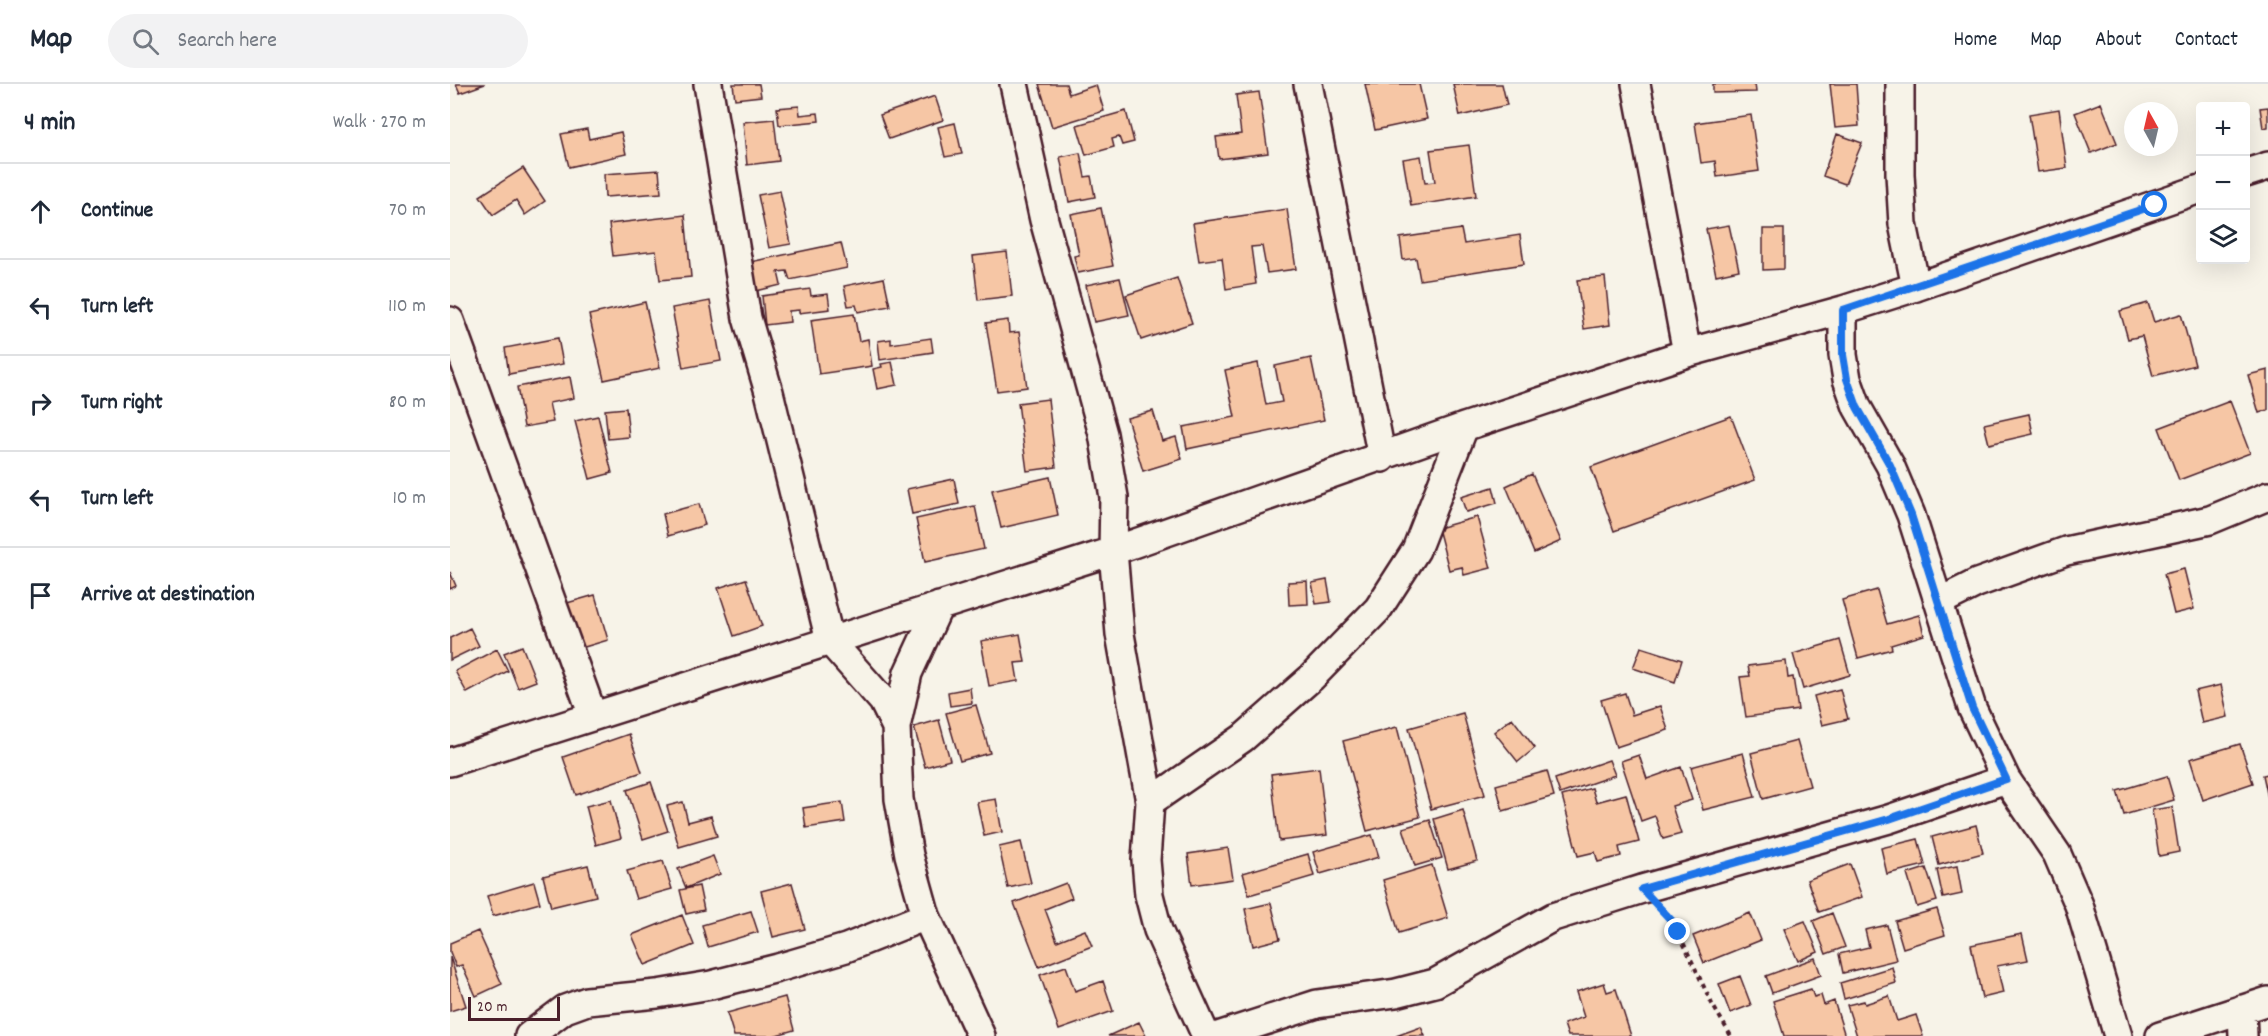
<!DOCTYPE html>
<meta charset="utf-8">
<style>
body{margin:0;font-family:Dekko,sans-serif;background:#f2f2f3;color:#1f2937}
.controls{position:absolute;right:18px;top:18px;display:grid;overflow:hidden;border-radius:6px;box-shadow:0 6px 24px #0002}
.controls button{width:54px;height:54px;display:grid;place-items:center;padding:0;border:0;border-bottom:2px solid #e0e1e3;background:#fff;color:#1f2937;font:30px sans-serif}
.compass{position:absolute;left:1674px;top:18px;width:54px;height:54px;border-radius:50%;background:#fff;box-shadow:0 6px 24px #0002;rotate:352deg}
.scale{position:absolute;left:18px;bottom:15px;width:92px;box-sizing:border-box;padding-left:6px;border:3px solid #4a1f2b;border-top:0;font-size:16px;line-height:21px;white-space:nowrap;color:#4a1f2b;-webkit-text-stroke:4px #f7f3e8;paint-order:stroke}
.stop{position:absolute;width:18px;height:18px;margin:-14px;border:4px solid #1a73e8;border-radius:50%;background:#fff}
.stop.end{background:#1a73e8;border-color:#fff;box-shadow:0 2px 6px #0008}
.list{margin:0;padding:0;list-style:none}
h2{display:flex;justify-content:space-between;align-items:center;height:78px;margin:0;padding:0 24px;font-size:26px}
h2 small{font-size:20px;font-weight:400;color:#747a83}
.list li{display:grid;grid-template-columns:39px 1fr auto;gap:18px;align-items:center;box-sizing:border-box;height:96px;padding:0 24px;border-top:2px solid #e0e1e3}
.list b{display:block;font-size:22px;white-space:nowrap}
.list em{font-size:20px;font-style:normal;color:#747a83}
.icon{flex:none;width:33px;height:33px;fill:none;stroke:currentColor;stroke-width:2;stroke-linecap:round;stroke-linejoin:round}
.map{position:relative;flex:none;width:1818px;height:952px;overflow:hidden}
header{display:flex;align-items:center;gap:36px;box-sizing:border-box;height:84px;padding:0 30px;background:#fff;border-bottom:2px solid #e0e1e3}
header strong{font-size:28px}
nav{display:flex;gap:33px;margin-inline-start:auto;font-size:21px}
.search{width:420px;height:54px;background:#f2f2f3;display:flex;align-items:center;gap:15px;box-sizing:border-box;padding:0 21px;border-radius:33px;color:#747a83;font-size:22px}
main{display:flex}
aside{flex:1;background:#fff}
.map>svg:first-child{display:block}
</style>
<header>
<strong>Map</strong>
<div class="search"><svg class="icon" aria-label="search" viewBox="0 0 24 24"><circle cx="10" cy="10" r="6"/><path d="M15 15l6 6"/></svg>Search here</div>
<nav><a>Home</a><a>Map</a><a>About</a><a>Contact</a></nav>
</header>
<main>
<aside>
<h2>4 min<small>Walk · 270 m</small></h2>
<ul class="list">
<li><svg class="icon" aria-label="ahead" viewBox="0 0 24 24"><path d="M12 20V5M6 11l6-6 6 6"/></svg><div><b>Continue</b></div><em>70 m</em></li>
<li><svg class="icon" aria-label="left" viewBox="0 0 24 24"><path d="M17 20v-9H6M10 6l-5 5 5 5"/></svg><div><b>Turn left</b></div><em>110 m</em></li>
<li><svg class="icon" aria-label="right" viewBox="0 0 24 24"><path d="M7 20v-9h11M14 6l5 5-5 5"/></svg><div><b>Turn right</b></div><em>80 m</em></li>
<li><svg class="icon" aria-label="left" viewBox="0 0 24 24"><path d="M17 20v-9H6M10 6l-5 5 5 5"/></svg><div><b>Turn left</b></div><em>10 m</em></li>
<li><svg class="icon" aria-label="arrive" viewBox="0 0 24 24"><path d="M6 21V4h12l-3 4 3 4H6"/></svg><div><b>Arrive at destination</b></div></li>
</ul>
</aside>
<div class="map">
<svg width="1818" height="952" viewBox="0 0 1818 952">
<rect width="100%" height="100%" fill="#f7f3e8"/>
<filter id="ink" filterUnits="userSpaceOnUse"><feTurbulence type="fractalNoise" baseFrequency=".0167" numOctaves="2"/><feDisplacementMap in="SourceGraphic" scale="12" xChannelSelector="R" yChannelSelector="G"/><feConvolveMatrix kernelMatrix="1 2 1 2 8 2 1 2 1" color-interpolation-filters="sRGB"/></filter>
<g filter="url(#ink)">
<path fill="#f6c6a5" stroke="#4a1f2b" stroke-width="1.5" d="M6 0H35L10 9Z
M283 0H309L311 12 285 15Z
M589 0H616L619 10 646 1 654 27 602 43Z
M915 0H969L977 35 925 46Z
M1003 0H1052L1057 21 1010 32Z
M1263 0H1305L1306 8 1263 9Z
M1380 0H1406L1409 42 1385 44Z
M809 8 818 69 769 75 766 53 791 50 786 11Z
M485 12 493 36 439 55 430 31Z
M1651 19 1667 59 1641 69 1625 29Z
M349 22 350 31 368 29 369 37 329 41 327 24Z
M1818 23V43L1813 44 1810 24Z
M1609 25 1617 84 1588 88 1579 30Z
M676 27 684 58 672 61 669 53 662 55 664 63 636 71 627 41Z
M1301 31 1309 87 1267 93 1265 77 1251 79 1245 39Z
M324 35 329 77 297 81 293 38Z
M505 39 512 70 495 73 488 43Z
M137 45 139 55 171 48 176 70 119 83 111 50Z
M1387 50 1412 59 1395 100 1373 92Z
M1019 61 1026 112 961 122 953 75 971 72 975 99 985 98 980 66Z
M630 69 635 93 641 92 645 113 619 118 610 73Z
M73 84 95 117 75 131 66 116 43 131 30 112Z
M209 86 211 109 155 113 154 90Z
M330 107 341 160 319 164 308 111Z
M651 124 663 182 628 189 624 172 629 171 621 130Z
M837 125 846 185 817 189 812 162 801 163 806 200 776 205 772 174 749 177 743 139Z
M235 131 241 193 210 196 206 167 163 172 159 140Z
M1279 141 1289 186 1266 191 1256 145Z
M1011 145 1014 160 1070 151 1074 180 970 196 966 174 953 176 950 154Z
M1313 145H1334V185L1313 186Z
M391 159 397 184 340 196 337 187 328 188 331 201 306 207 300 178Z
M557 168 562 212 528 216 523 172Z
M1155 193 1160 241 1134 245 1127 196Z
M434 194 440 222 408 228 406 221 398 222 394 202Z
M670 194 679 231 644 238 636 201Z
M727 194 742 239 691 256 676 211Z
M360 205 361 212 378 210 380 225 349 229V226L339 227 340 238 315 241 312 212Z
M260 217 271 277 233 284 222 224Z
M195 218 210 284 154 296 139 231Z
M1698 219 1704 238 1731 230 1745 281 1703 292 1692 252 1678 255 1670 227Z
M404 230 409 257 418 255 422 282 369 290 361 236Z
M558 236 559 249 569 248 577 303 547 307 536 239Z
M108 254 113 280 59 290 55 264Z
M481 254 483 268 430 276 428 257 441 255V260Z
M861 274 874 336 737 365 733 343 785 333 775 286 808 279 816 321 832 318 825 282Z
M442 278 447 301 427 305 423 285 432 283 431 280Z
M1818 286V326L1809 329 1798 291Z
M120 293 124 314 99 319 103 338 74 343 67 303Z
M598 315 606 383 577 387 568 319Z
M1780 317 1800 369 1729 396 1709 344Z
M176 324 179 353 158 355 155 326Z
M703 327 712 357 726 353 732 375 693 387 677 334Z
M1579 330 1583 350 1539 360 1534 340Z
M148 332 162 389 140 395 125 337Z
M1281 332 1305 396 1164 447 1141 383Z
M1082 390 1111 457 1084 469 1056 402Z
M600 393 608 431 551 444 542 406Z
M504 395 509 420 462 430 457 405Z
M1043 403 1047 419 1016 428 1011 413Z
M249 420 255 441 218 452 213 430Z
M525 422 534 465 475 478 466 435Z
M1027 433 1041 484 1014 491 1012 483 999 486 988 444Z
M1734 485 1744 525 1724 530 1714 490Z
M0 488 6 502 0 505Z
M296 495 312 542 284 552 268 504Z
M877 496 881 518 866 520 862 499Z
M857 497 858 520 839 521 838 498Z
M1427 506 1437 540 1469 531 1474 551 1441 561 1442 565 1408 574 1392 516Z
M145 511 158 556 131 564 117 519Z
M20 544 29 562 0 576V554Z
M570 550 575 578 565 579 568 597 539 602 531 557Z
M1390 556 1400 591 1353 605 1343 570Z
M72 562 86 597 68 604 54 569Z
M1191 563 1232 576 1225 598 1183 584Z
M47 565 58 587 17 609 5 587Z
M1336 577 1338 594 1343 593 1348 626 1296 633 1290 593 1300 592 1298 582Z
M1771 601 1778 633 1752 639 1745 607Z
M520 604 522 619 500 622 498 608Z
M1390 605 1398 635 1372 641 1364 612Z
M1175 609 1182 631 1210 622 1218 646 1166 663 1151 616Z
M526 621 540 669 510 677 496 629Z
M1013 629 1035 711 981 725 959 644Z
M1062 634 1085 664 1068 678 1044 648Z
M489 636 500 676 475 683 464 643Z
M947 643 970 733 917 747 893 657Z
M179 650 192 688 126 711 113 673Z
M1347 657 1360 702 1313 715 1301 669Z
M1790 660 1803 699 1753 716 1740 675Z
M1293 669 1305 713 1253 726 1241 683Z
M1189 671 1197 695 1231 683 1242 716 1222 722 1231 750 1213 755 1205 732 1191 737 1171 677Z
M1159 676 1165 691 1110 710 1105 695Z
M869 684 877 751 829 757 821 690Z
M1097 687 1104 712 1053 727 1046 701Z
M1818 690V714L1813 691Z
M1717 692 1724 716 1674 731 1667 707Z
M201 698 218 747 193 755 177 706Z
M1142 704 1146 718 1176 710 1189 758 1169 763 1171 772 1148 778 1145 768 1128 772 1112 712Z
M546 715 552 748 534 752 527 718Z
M161 716 171 754 146 761 136 722Z
M233 718 238 738 261 732 267 752 229 763 217 722Z
M392 718 395 738 356 744 353 724Z
M1722 723 1729 768 1709 772 1702 726Z
M1013 726 1027 777 998 785 984 735Z
M980 736 992 774 965 782 953 744Z
M1526 741 1533 769 1489 781 1482 753Z
M922 751 929 773 870 790 863 768Z
M1468 755 1475 781 1437 790 1431 764Z
M571 758 581 799 558 804 549 763Z
M778 764 783 795 742 801 738 770Z
M858 770 864 792 799 811 793 789Z
M263 772 270 790 236 804 228 785Z
M213 777 222 805 186 815 177 787Z
M1400 780 1412 813 1369 828 1357 796Z
M138 781 146 812 101 823 93 792Z
M982 781 998 834 949 849 933 796Z
M1507 782 1512 810 1493 814 1487 786Z
M1476 784 1487 817 1467 823 1457 790Z
M84 798 90 819 43 832 37 812Z
M342 799 355 845 323 853 311 807Z
M616 799 622 814 595 825 607 857 635 846 642 862 589 883 564 819Z
M249 802 254 826 236 830 230 806Z
M821 819 830 855 803 862 795 825Z
M1487 825 1495 851 1453 864 1445 837Z
M301 827 308 848 258 863 252 841Z
M1300 829 1311 856 1254 879 1243 852Z
M1382 829 1395 863 1376 870 1363 837Z
M232 831 244 861 195 881 182 851Z
M1355 837 1368 868 1348 877 1334 845Z
M1437 841 1446 876 1393 889 1389 870 1419 863 1415 846Z
M28 847 52 900 26 912 12 881 6 883 0 868V859Z
M1572 850 1578 876 1547 882 1553 909 1532 914 1521 861Z
M0 873 16 922 0 927Z
M1365 874 1371 891 1322 909 1316 892Z
M616 882 625 907 653 897 663 927 609 946 590 891Z
M1442 883 1446 899 1394 915 1390 899Z
M1290 892 1301 921 1280 929 1269 900Z
M1154 899 1157 908 1166 905 1181 952H1118L1114 940 1134 933 1126 908Z
M1361 905 1364 913 1371 911 1374 921 1384 917 1395 952H1334L1323 917Z
M1439 912 1447 937 1466 931 1473 952H1407L1397 921 1414 917 1415 920Z
M335 913 344 946 323 952H284L277 929Z
M689 938 696 952H658Z
M971 943 975 952H946Z"/>
<g fill="none" stroke-linecap="round" stroke-linejoin="round">
<g stroke="#4a1f2b" stroke-width="32">
<path id="street" d="M258 0 297 234 319 308 380 557 433 617 446 643 449 715 459 771 476 832 531 952
M564 0 594 136 653 350 664 413 663 467 670 550 700 718 696 776 699 811 708 846 756 952
M858 0 932 374
M1186 0 1237 269
M1450 0V90L1453 140 1466 203
M1796 89 1818 82
M1393 226V271L1397 295 1407 323 1440 381 1461 431 1522 624 1556 695 1607 770 1629 821 1668 952
M0 237 143 632
M1489 518 1527 499 1616 467 1760 436 1818 412
M446 643 458 589 489 522
M0 678 663 467 1014 343 1237 269 1393 226 1466 203 1750 105
M700 718 793 654 861 594 928 525 966 466 1014 343
M1792 925 1793 952
M79 952 115 925 137 917 207 910 261 901 328 884 396 864 476 832
M768 952 867 920 946 909 985 899 1103 833 1192 805 1439 735 1556 695
M1710 952 1818 917"/>
</g>
<path stroke="#4a1f2b" stroke-width="4" stroke-dasharray="4.5 4.5" stroke-linecap="butt" d="M1215 829 1223 837 1262 920 1281 952"/>
<use href="#street" stroke="#f7f3e8" stroke-width="27"/>
</g>
</g>
<g fill="none" stroke-linecap="round" stroke-linejoin="round" filter="url(#ink)">
<path stroke="#1a73e8" stroke-width="8" d="M1228 848 1222 837 1192 805 1439 735 1556 695 1522 624 1461 431 1440 381 1407 323 1397 295 1393 271V226L1705 121"/>
</g>
</svg>
<div class="controls">
<button>+</button>
<button>−</button>
<button><svg class="icon" aria-label="layers" viewBox="0 0 24 24"><path d="M12 4l9 5-9 5-9-5zM3 14l9 5 9-5"/></svg></button>
</div>
<svg class="compass" viewBox="-18 -18 36 36"><path d="M0-13l5 13h-10z" fill="#e53935"/><path d="M0 13l5-13h-10z" fill="#747a83"/></svg>
<div class="scale">20 m</div>
<div class="stop" style="left:1705px;top:121px"></div>
<div class="stop end" style="left:1228px;top:848px"></div>
</div>
</main>
